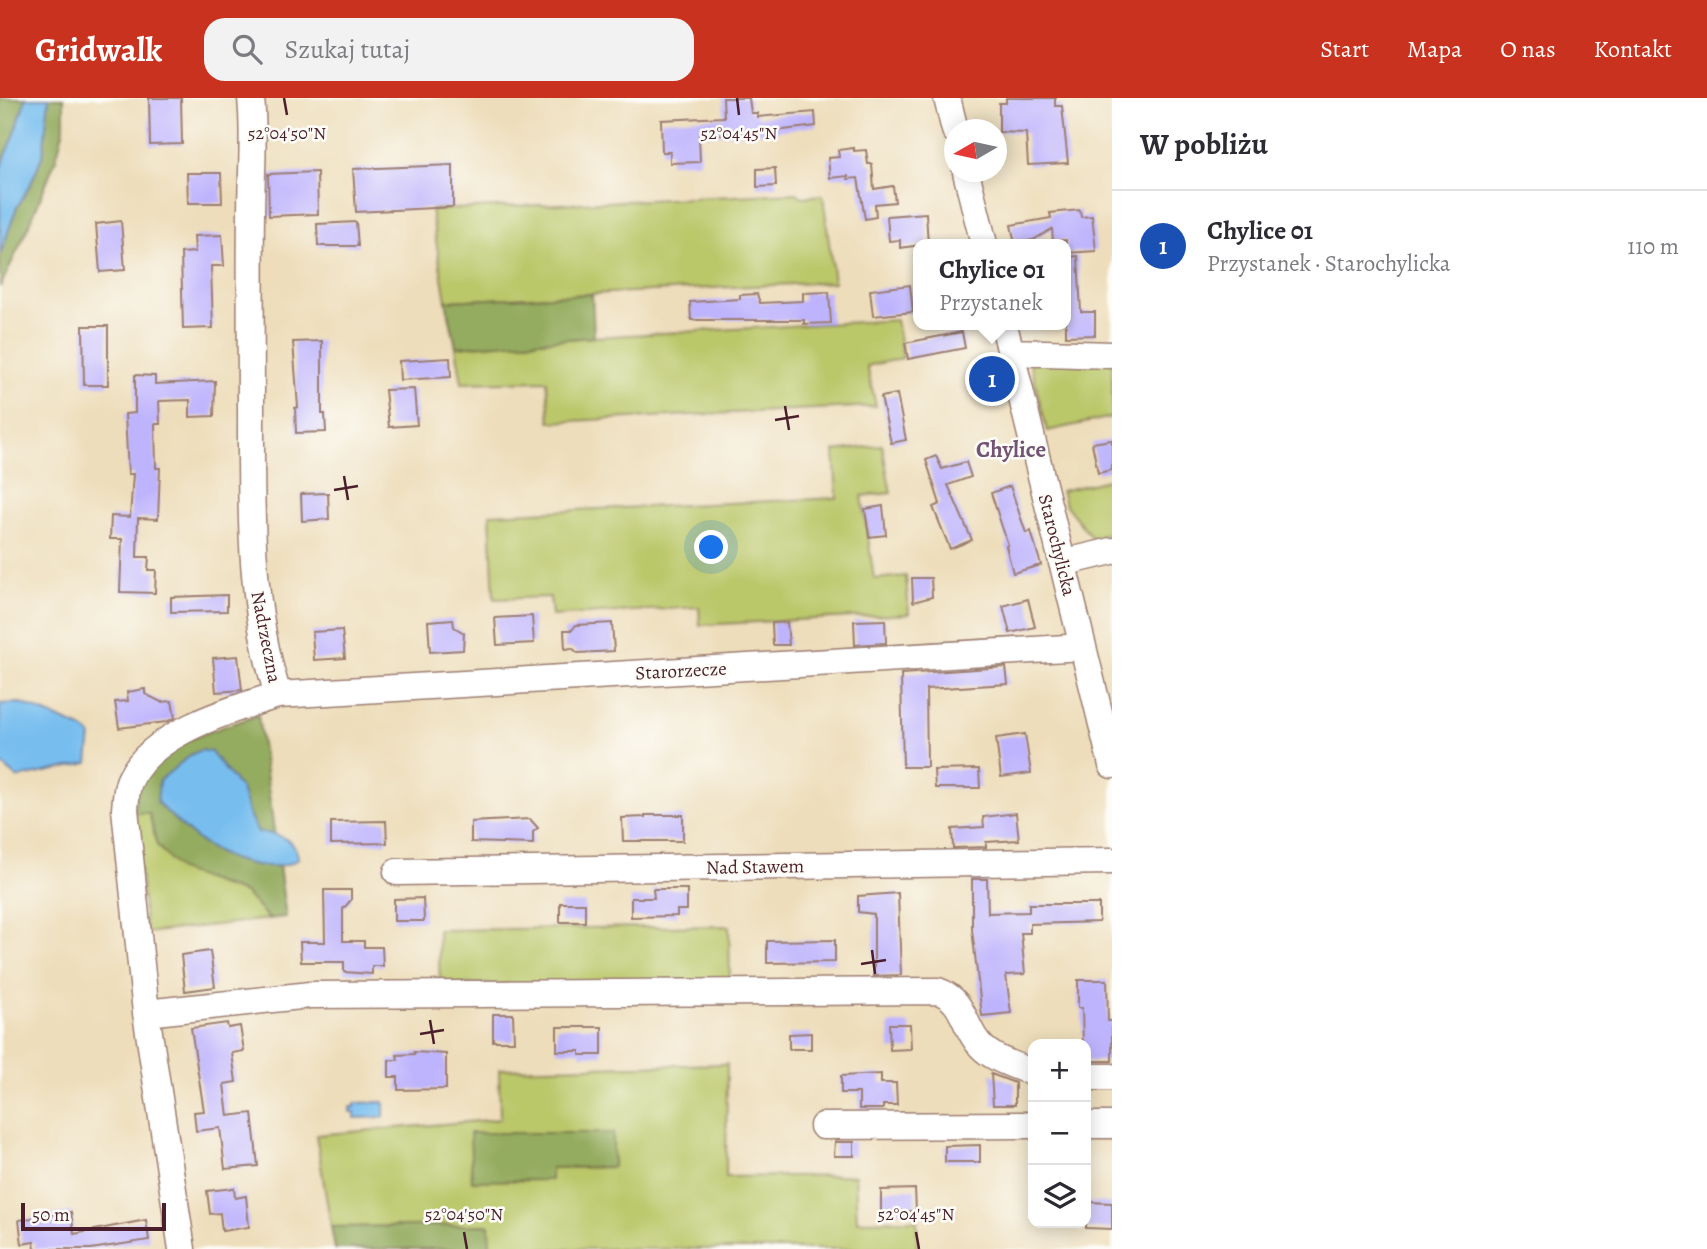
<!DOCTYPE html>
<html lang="pl">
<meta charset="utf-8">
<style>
body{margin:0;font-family:Alegreya,serif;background:#f2f2f3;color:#2b2b33}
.controls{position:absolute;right:21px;bottom:21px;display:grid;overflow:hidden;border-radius:14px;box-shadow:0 4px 18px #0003}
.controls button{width:63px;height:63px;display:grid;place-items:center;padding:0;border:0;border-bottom:2px solid #e1e1e2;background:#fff;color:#2b2b33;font:35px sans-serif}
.compass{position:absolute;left:944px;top:21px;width:63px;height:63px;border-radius:50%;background:#fff;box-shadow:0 4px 18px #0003;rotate:261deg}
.scale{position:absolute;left:21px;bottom:18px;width:145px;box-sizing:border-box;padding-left:7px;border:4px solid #4a1f2b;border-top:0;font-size:19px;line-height:24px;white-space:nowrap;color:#4a1f2b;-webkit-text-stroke:5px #fdfcf7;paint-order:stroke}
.you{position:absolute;left:712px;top:450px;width:24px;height:24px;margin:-18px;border:5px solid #fff;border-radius:50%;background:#1a73e8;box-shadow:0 0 0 10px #1a73e833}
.badge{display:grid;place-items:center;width:46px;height:46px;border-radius:50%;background:#c8321e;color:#fff;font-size:23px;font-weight:700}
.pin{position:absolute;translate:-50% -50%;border:4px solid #fff;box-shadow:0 2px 7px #0006}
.popup{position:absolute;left:913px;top:141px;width:158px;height:91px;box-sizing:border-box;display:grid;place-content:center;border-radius:14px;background:#fff;filter:drop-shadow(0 2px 5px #0005);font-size:23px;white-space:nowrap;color:#7c7c81}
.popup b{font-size:26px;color:#2b2b33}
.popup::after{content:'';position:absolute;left:50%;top:100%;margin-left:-14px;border:14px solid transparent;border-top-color:#fff}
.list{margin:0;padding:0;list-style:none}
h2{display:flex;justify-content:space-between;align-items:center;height:91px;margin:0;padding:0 28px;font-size:30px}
h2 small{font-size:23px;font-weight:400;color:#7c7c81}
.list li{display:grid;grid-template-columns:46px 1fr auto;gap:21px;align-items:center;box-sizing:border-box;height:112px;padding:0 28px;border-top:2px solid #e1e1e2}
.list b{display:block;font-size:26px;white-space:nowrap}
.list p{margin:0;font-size:23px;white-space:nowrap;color:#7c7c81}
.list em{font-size:23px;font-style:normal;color:#7c7c81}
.icon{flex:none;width:38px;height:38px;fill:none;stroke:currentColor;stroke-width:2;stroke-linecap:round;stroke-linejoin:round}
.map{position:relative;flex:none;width:1112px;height:1151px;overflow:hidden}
header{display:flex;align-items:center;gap:42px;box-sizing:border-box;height:98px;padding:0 35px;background:#c8321e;color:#fff}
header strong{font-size:33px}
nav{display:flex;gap:38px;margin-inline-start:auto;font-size:24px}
.search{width:490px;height:63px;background:#f2f2f3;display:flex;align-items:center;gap:18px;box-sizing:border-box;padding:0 24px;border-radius:21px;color:#7c7c81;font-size:26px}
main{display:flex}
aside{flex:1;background:#fff}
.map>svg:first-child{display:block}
</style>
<header>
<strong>Gridwalk</strong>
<div class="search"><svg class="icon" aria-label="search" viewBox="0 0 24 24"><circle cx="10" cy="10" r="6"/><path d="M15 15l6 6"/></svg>Szukaj tutaj</div>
<nav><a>Start</a><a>Mapa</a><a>O nas</a><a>Kontakt</a></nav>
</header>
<main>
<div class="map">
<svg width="1112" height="1151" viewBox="0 0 1112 1151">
<rect width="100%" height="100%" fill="#fdfcf7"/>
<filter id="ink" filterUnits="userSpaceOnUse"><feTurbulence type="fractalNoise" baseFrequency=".0143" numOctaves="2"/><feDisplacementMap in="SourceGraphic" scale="14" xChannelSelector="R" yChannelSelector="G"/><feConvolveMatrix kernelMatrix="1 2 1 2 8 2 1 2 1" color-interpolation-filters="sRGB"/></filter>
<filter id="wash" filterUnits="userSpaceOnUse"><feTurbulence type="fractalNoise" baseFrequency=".00686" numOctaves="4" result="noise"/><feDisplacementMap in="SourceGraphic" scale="28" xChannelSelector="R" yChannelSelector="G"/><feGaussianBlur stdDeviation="1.57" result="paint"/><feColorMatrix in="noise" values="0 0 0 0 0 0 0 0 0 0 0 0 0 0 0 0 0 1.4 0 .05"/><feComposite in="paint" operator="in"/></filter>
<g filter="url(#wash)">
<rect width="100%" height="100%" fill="#edddba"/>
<path fill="#bbc86a" stroke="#82744a" stroke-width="2" fill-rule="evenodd" d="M797 95 802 99 823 97 834 184 446 203 431 112Z
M896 222 903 260 867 268 876 308 550 324 547 283 462 285 456 249 594 239Z
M1112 262V319L1047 333 1030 264Z
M882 347 891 395 862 398 874 481 906 478 909 516 700 527 699 509 552 518 550 499 494 501 490 416 837 400 834 353Z
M1112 381V435L1092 440 1065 406 1061 393Z
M149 714 157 747 219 787 245 795 269 821 146 835 134 715Z
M729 828 730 887 440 886 438 832Z
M727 966 726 1079 855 1077 857 1123 917 1122V1151H490L488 1127 331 1129 316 1037 500 1021 499 971ZM470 1035H613L612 1069 551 1070Z"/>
<path fill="#94ac5e" stroke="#6f6644" stroke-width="2" d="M0 0H26L14 38 0 71Z
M49 0H64V30L56 61 28 130 0 189V157L16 111 31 85 43 56Z
M592 196 594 239 456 249 446 203Z
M258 617 286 819 269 821 245 795 179 772 157 747 149 715H134C135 706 135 696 137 688 149 647 223 630 258 617Z
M470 1035H613V1069L551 1070V1082L472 1083Z
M489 1127 490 1151H335L331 1129Z"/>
<path fill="#77beef" stroke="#606e8d" stroke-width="2" d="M26 0H49L43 56 31 85 16 111 0 157V71L14 38Z
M21 605 81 630 91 637 88 665 18 680 0 665V606Z
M201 652 211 654 241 691 249 717 258 734C276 735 297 741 298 761 285 770 271 769 256 767 211 760 188 735 157 704L159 683 190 657Z
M384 1004V1019L355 1020V1014H350V1009H355V1005Z"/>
<g id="blocks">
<path fill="#beb4fd" d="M149 0H181L182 46 150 47Z
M723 0H749L751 15H757V19L815 14 816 28 758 35 699 37 700 64 670 65V54H662L661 22 724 19Z
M1006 0H1055V8H1062L1068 65 1028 67 1026 35 999 34V5H1006Z
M854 50V53L866 52 868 66H872L874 91 893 88 895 104 875 106 876 119 865 121 858 80 848 81V78L830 80 828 60 839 59 838 52Z
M453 67V109L356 114 353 71Z
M775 70 776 88 757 89V71Z
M317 74 318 116 269 118 268 76Z
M187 75H221L222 105H188Z
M1080 112 1081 119 1092 118 1096 153 1066 155V142L1053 143 1052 131 1033 142 1015 146 1011 127 1051 120 1050 115Z
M926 115 928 146 900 150V142L889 143 887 118Z
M121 123 125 172 100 174 96 126Z
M356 124 358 148H318L317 126Z
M222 137 224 168H211L213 230 183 231 181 155 195 154 194 138Z
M1078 158 1081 214H1095V237L1066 238V159Z
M910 187 913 214 873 218 870 192Z
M829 194 831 225 804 226V222H691L690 204 740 201V197L757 196 760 205 803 203V195Z
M83 228H108V287H84Z
M962 234 965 250 908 261 905 245Z
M322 243V316H325L326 334 296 335 295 310 298 309 293 244Z
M450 260 451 279 400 282 399 263Z
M135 277 155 278V286L215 283 214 318 190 319V302L159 303 160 326H155L156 370H160L158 421 138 420 137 459H149L148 472H156L155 495 120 494 122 441H110L111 418 130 419 133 376H128L125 316 135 315Z
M414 291 417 327 389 329 385 292Z
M897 296 906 342 891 345 881 299Z
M1112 342V372L1098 375 1092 345Z
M936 358 942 371 966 364 971 379 948 387 972 442 950 451 933 409 940 406 926 362Z
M1010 388 1026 435 1031 433 1041 467 1013 475 1006 448 1008 447 991 395Z
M328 395 329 421 302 423 301 396Z
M883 408 886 437 869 439 865 411Z
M912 480H931L932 499 913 504Z
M227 497V513L171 514V499Z
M1028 501 1035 529 1010 535 1003 508Z
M532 518 534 545 497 547 495 520Z
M453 521 454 529 464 535 463 552 430 554 428 523Z
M885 522 886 545 855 547 854 523Z
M787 524 789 547H773L772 525Z
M612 525 614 553 578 555 572 550 565 551 564 532H572L576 527Z
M342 532 345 560 314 562 312 534Z
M238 558 242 592 216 594 213 560Z
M1006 569 1008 586 926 591 927 669H903L901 576Z
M145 591V596L161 604 172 603 175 620 166 624 119 630 115 604 128 603 127 594Z
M1025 636 1031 675 1001 679 996 640Z
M979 671 980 690H935L934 672Z
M1016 715 1019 742 986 744V749L953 750 952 731 984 729 983 719Z
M645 717H683V743H623L622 720 645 719Z
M530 721 538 730 533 734V746L471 744V724Z
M386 723 387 745 331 746V724Z
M972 781H987L988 815 1029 814V806H1099V824L1030 826V835H1021L1025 876 1006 877 1011 915 982 918 972 831Z
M653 791H687V812H677V818L631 819V800H654Z
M324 792H351V802L343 811V843H364V849H382L383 868H372V876L344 874V864H301L300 844H325Z
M898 795 901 877 874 878V816L858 814V798Z
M423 800 424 823H394V801Z
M560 805H585V824H560Z
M835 842V864L767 865V843Z
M210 853 215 889 185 893 181 857Z
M1078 882H1107L1108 923H1112V963H1086V946H1083L1082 910H1078Z
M493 916H513L514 943H493Z
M227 925 228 930 240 928 244 953 232 955 236 984 224 986 228 1018 252 1015 258 1068 225 1071 220 1030 196 1033 194 1014 204 1013 191 930Z
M889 926H910L911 951 890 952Z
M557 929H602V957H580V953H557Z
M811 935V951H789V936Z
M414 954 446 956V991L398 992V979H389V962H398L397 957 414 956Z
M881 976V985H896L897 1007H883V1011H859V995H841V978Z
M991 976 1015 985V1007H993Z
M835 1044H854V1058H834Z
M980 1047V1064H945V1048Z
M234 1090 235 1100 246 1098 249 1129 222 1133 220 1115 210 1116 207 1093Z
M915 1091 916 1113 881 1114V1092Z
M1086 1104 1112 1105V1131L1086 1130Z
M71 1114 74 1136 146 1122 149 1142 91 1151H35L34 1144 22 1146 19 1122Z"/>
</g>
</g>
<g filter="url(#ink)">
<use href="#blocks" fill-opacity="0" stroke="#9c7e72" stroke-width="2"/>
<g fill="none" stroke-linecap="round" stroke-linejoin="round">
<g stroke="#9c7e72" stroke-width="29">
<path id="minor" d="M947 0 955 32
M966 74 984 146
M1004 227 1112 667
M1011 254 1112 257
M1062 465 1112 453
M278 597 1083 549
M397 774 1112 763
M146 915 310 897 938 893C965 902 963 929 980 947 993 962 1016 967 1033 975
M1086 979H1112
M1086 1027H1112
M823 1028 1033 1027
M182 1151 146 915 125 711C126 703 126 692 129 684 149 635 232 611 278 597 249 505 251 413 251 318 251 251 250 184 251 117 251 78 255 39 251 0"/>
</g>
<use href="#minor" stroke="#fff" stroke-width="26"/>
</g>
</g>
<path fill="none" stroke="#4a1f2b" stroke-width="2.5" d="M284 0 287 17M737 0 739 17M785 308 789 332M775 322 799 318M344 378 348 402M334 392 358 388M872 852 875 876M861 866 886 862M430 922 434 946M420 936 444 932M464 1134 467 1151M916 1134 919 1151"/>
<g text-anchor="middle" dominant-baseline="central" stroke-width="5" stroke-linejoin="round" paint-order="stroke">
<g font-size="19" fill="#4a1f2b" stroke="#fdfcf7">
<text transform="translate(1057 447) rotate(76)">Starochylicka</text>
<text transform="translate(266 539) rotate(79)">Nadrzeczna</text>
<text transform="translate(681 573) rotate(-3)">Starorzecze</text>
<text transform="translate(755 769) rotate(-1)">Nad Stawem</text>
</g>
<g font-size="23" font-weight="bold" fill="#735374" stroke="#fdfcf7">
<text x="1011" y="351">Chylice</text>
</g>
</g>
<g font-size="18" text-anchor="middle" fill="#4a1f2b" stroke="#fdfcf7" stroke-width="5" stroke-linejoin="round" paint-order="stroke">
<text x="287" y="41">52°04'50"N</text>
<text x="739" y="41">52°04'45"N</text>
<text x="464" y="1122">52°04'50"N</text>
<text x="916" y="1122">52°04'45"N</text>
</g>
</svg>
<div class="controls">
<button>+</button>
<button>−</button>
<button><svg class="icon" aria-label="layers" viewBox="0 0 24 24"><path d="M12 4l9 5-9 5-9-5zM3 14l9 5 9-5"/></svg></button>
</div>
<svg class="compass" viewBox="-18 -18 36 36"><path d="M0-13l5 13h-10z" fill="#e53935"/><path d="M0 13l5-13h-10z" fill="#7c7c81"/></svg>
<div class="scale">50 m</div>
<div class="you"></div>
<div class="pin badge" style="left:992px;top:281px;background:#1a4fb4">1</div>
<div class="popup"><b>Chylice 01</b>Przystanek</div>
</div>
<aside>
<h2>W pobliżu<small></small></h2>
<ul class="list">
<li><span class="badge" style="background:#1a4fb4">1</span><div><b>Chylice 01</b><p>Przystanek · Starochylicka</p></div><em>110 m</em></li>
</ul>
</aside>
</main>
